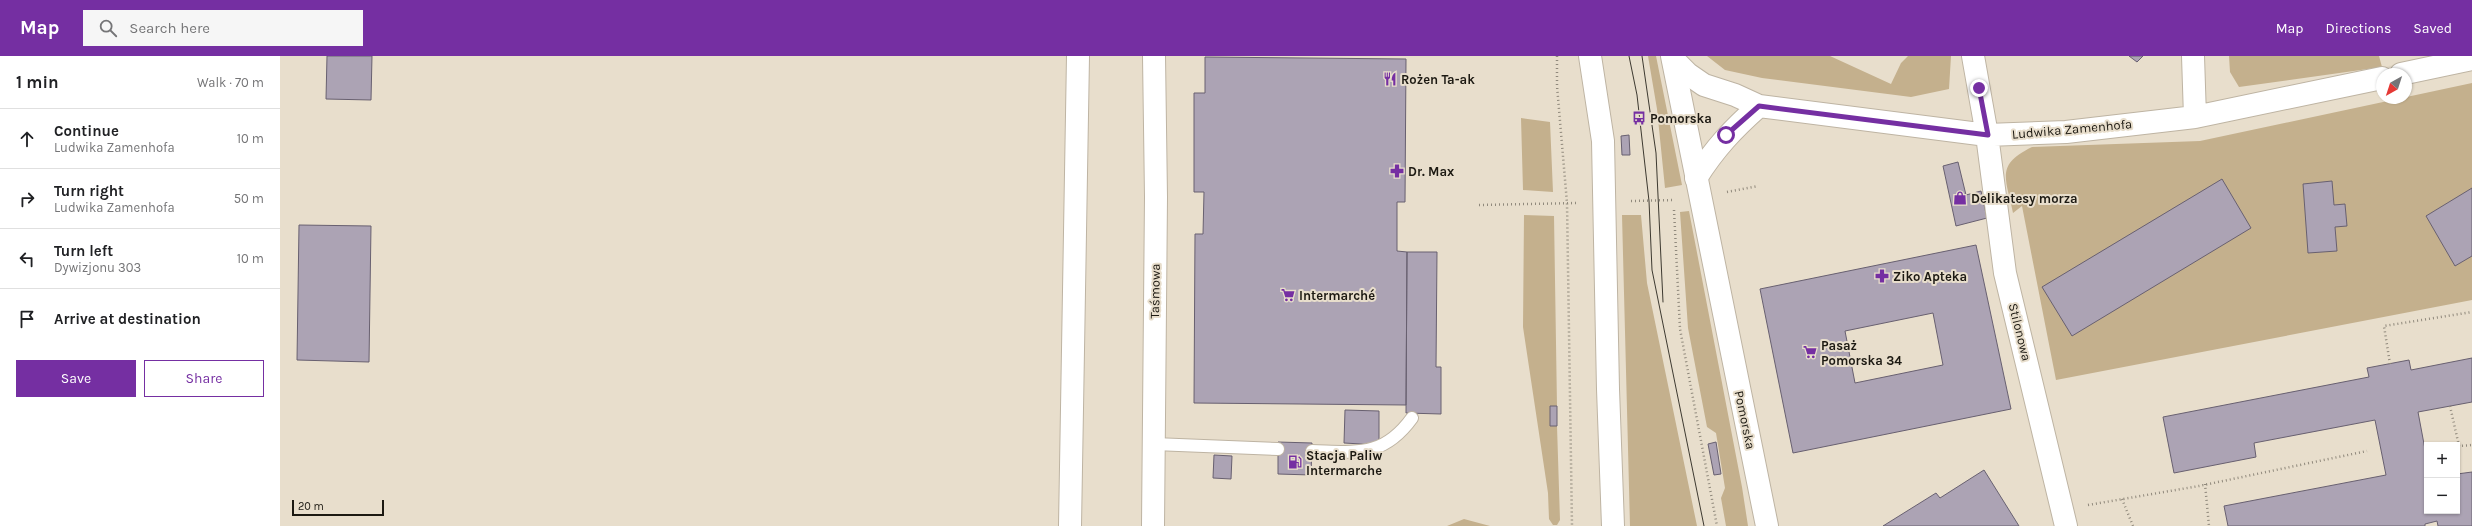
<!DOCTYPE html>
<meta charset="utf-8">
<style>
body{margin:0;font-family:Karla,sans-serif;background:#f6f6f6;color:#202124}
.controls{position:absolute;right:12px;bottom:12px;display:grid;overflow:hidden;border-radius:0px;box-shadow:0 1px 3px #0004}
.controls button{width:36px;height:36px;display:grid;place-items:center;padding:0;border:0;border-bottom:1px solid #e0e0e0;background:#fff;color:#202124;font:20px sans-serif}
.compass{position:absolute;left:2096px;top:12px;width:36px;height:36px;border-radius:50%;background:#fff;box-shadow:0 1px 3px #0004;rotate:219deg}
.scale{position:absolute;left:12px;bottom:10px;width:92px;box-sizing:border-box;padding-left:4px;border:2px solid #1c1912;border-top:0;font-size:11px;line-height:14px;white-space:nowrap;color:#1c1912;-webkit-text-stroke:3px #e8decc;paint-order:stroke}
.stop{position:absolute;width:12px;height:12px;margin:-9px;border:3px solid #752fa2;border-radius:50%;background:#fff}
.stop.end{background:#752fa2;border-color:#fff;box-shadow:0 1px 4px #0008}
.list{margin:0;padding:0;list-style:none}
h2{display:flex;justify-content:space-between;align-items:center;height:52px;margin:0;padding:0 16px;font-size:17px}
h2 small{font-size:13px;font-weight:400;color:#757577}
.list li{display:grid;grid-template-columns:26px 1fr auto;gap:12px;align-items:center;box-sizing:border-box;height:60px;padding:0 16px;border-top:1px solid #e0e0e0}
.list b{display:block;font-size:15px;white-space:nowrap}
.list p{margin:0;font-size:13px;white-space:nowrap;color:#757577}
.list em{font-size:13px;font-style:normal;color:#757577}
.actions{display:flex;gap:8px;padding:12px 16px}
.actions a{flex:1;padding:9px 0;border:1px solid #752fa2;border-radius:0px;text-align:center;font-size:14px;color:#752fa2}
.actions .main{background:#752fa2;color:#fff}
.icon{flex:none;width:22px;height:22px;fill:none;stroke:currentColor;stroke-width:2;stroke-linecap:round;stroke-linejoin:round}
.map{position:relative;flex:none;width:2192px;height:470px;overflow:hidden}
header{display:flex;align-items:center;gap:24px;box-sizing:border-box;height:56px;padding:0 20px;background:#752fa2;color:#fff}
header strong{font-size:19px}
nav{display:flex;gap:22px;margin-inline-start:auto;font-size:14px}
.search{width:280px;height:36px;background:#f6f6f6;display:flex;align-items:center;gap:10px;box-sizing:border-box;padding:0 14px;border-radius:0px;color:#757577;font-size:15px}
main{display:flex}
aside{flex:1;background:#fff}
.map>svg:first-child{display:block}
</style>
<header>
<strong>Map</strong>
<div class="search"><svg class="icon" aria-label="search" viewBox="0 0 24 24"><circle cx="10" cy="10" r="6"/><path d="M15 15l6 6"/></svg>Search here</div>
<nav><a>Map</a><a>Directions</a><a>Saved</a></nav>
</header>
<main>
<aside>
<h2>1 min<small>Walk · 70 m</small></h2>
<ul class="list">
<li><svg class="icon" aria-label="ahead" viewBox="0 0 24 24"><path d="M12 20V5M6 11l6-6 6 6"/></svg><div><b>Continue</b><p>Ludwika Zamenhofa</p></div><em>10 m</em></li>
<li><svg class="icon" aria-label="right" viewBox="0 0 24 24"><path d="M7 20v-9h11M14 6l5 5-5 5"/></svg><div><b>Turn right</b><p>Ludwika Zamenhofa</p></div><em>50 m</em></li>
<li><svg class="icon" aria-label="left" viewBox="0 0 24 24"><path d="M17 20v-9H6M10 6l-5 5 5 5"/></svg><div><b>Turn left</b><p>Dywizjonu 303</p></div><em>10 m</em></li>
<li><svg class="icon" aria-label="arrive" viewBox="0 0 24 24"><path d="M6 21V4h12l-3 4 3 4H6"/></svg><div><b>Arrive at destination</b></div></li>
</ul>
<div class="actions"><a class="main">Save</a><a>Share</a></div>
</aside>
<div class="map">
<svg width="2192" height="470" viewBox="0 0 2192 470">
<rect width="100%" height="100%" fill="#e8decc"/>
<path fill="#c4b08d" d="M1368 0H1376L1402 129 1385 132 1377 53Z
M1427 0H1550L1611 28 1621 7 1628 0H1671L1669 33 1631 41 1482 22 1445 14Z
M1949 0H2099L2102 11 1959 31 1950 16Z
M2192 27V244L1776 324 1742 150 1733 157C1726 122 1715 109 1752 91L1920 85Z
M1241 62 1270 66 1273 136 1243 134Z
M1409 155 1462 431 1468 470H1446L1441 442 1445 432 1436 377 1427 371 1408 272 1400 156Z
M1244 159 1274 160 1277 350H1270V370H1277L1280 464 1277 469H1273L1269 463 1268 437 1243 271Z
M1342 159H1361L1367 227 1417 470H1350Z
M1184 463 1210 470H1167Z"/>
<path fill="#aca3b4" stroke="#686070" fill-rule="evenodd" d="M47 0H92L91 44 46 43Z
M1849 0H1863L1857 6Z
M925 1 1126 3 1125 146H1117V195L1127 196 1126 349 914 347 915 178H923L924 136H914V37H925Z
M1349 79 1350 99H1342L1341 80Z
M1678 106 1686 139 1701 135 1707 162 1676 170 1663 110Z
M1942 123 1971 172 1792 280 1762 231Z
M2052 125 2054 149 2065 148 2067 170 2055 171 2057 195 2028 197 2023 128Z
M2192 132V200L2175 210 2146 160Z
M19 169 91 170 89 306 17 304Z
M1696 189 1731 353 1513 397 1480 233ZM1653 257 1663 309 1575 327 1565 275Z
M1127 196H1157L1156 311H1161V358L1126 357Z
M2192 302V346L2138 356 2147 404V455H2177V418L2192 416V470H2158L2157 465 2145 468V470H1948L1944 450 2106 419 2095 364 1974 387 1976 401 1894 417 1883 361 2089 321 2087 312 2129 304 2131 314Z
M1270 350H1277V370H1270Z
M1065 354 1099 355V389L1064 387Z
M998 386 1032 387 1031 419 998 418Z
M1436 386 1441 418 1434 419 1428 388Z
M934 399 952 400 951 423 933 422Z
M1704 414 1739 470H1603L1656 437 1660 442Z"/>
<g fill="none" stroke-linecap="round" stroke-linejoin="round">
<g stroke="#beb4a3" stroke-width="14">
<path id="service" d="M874 388 998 393
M1032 395C1076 396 1103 402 1132 362"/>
</g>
<g stroke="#beb4a3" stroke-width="24">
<path id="minor" d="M1693 0 1707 79 1725 217 1786 470
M1913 0 1915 61
M1393 3 1408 18 1424 29 1455 39 1479 50 1707 79 1786 76 1915 61 2102 22
M2121 18 2192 3
M1416 122C1435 92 1453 73 1479 50
M790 470 798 0
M873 470 876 141 874 0"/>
</g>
<g stroke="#beb4a3" stroke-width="24">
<path id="secondary" d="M1310 0 1323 85 1328 333 1333 470
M1392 0 1487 470"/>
</g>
<path stroke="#90897c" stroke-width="2.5" stroke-dasharray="1 3" stroke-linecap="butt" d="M1277 0V30L1287 147 1292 470
M1447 136 1478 130
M1351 145 1394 144
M1199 149 1298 147
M1394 154 1400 273 1437 470
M2110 308 2104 270 2192 256
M2170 350 2179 390 2192 389
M1925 428 1929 470
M1842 443 1853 470
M1808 449 1919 430 2087 395"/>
<use href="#service" stroke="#fff" stroke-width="12"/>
<use href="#minor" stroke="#fff" stroke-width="22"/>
<use href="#secondary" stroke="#fff" stroke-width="22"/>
<path stroke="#3d3930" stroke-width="1" d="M1349 0 1357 39 1369 145 1372 214 1424 470
M1362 0 1376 97 1383 246"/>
</g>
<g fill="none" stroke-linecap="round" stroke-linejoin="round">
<path stroke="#752fa2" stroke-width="5" d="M1446 79 1479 50 1708 79 1699 32"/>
</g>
<defs>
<g id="restaurant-bare" transform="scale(1.08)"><path d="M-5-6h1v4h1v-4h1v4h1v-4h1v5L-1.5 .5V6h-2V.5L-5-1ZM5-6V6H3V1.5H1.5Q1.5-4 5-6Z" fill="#752fa2" stroke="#e8decc" stroke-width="2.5" paint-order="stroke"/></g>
<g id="bus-bare" transform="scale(1.08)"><path d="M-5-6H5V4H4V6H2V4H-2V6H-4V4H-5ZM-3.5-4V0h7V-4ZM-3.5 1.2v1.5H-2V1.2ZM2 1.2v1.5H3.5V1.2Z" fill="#752fa2" stroke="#e8decc" stroke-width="2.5" paint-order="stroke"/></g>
<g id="pharmacy-bare" transform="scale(1.08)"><path d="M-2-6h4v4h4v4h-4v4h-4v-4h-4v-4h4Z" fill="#752fa2" stroke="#e8decc" stroke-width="2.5" paint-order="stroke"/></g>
<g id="shop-bare" transform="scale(1.08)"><path d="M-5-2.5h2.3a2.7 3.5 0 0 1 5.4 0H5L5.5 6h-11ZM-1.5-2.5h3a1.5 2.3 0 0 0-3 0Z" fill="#752fa2" stroke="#e8decc" stroke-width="2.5" paint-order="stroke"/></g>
<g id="supermarket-bare" transform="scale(1.08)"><path d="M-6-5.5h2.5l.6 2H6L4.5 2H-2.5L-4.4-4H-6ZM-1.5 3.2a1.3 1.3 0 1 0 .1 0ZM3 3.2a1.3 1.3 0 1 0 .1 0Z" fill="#752fa2" stroke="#e8decc" stroke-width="2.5" paint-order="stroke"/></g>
<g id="fuel-bare" transform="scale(1.08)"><path d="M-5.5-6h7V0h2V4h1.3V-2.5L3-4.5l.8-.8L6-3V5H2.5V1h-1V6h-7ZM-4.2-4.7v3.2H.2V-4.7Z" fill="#752fa2" stroke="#e8decc" stroke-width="2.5" paint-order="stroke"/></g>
</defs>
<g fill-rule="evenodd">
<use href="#restaurant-bare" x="1110" y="23"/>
<use href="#bus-bare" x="1359" y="62"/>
<use href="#pharmacy-bare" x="1117" y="115"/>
<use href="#shop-bare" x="1680" y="142"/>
<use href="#pharmacy-bare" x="1602" y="220"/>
<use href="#supermarket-bare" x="1008" y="239"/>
<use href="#supermarket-bare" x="1530" y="296"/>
<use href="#fuel-bare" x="1015" y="406"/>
</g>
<g text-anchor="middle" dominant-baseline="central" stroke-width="4" stroke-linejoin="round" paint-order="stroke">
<g font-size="13" font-weight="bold" fill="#1c1912" stroke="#e8decc" text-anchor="start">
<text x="1121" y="23">Rożen Ta-ak</text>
<text x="1370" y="62">Pomorska</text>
<text x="1128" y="115">Dr. Max</text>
<text x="1691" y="142">Delikatesy morza</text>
<text x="1613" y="220">Ziko Apteka</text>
<text x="1019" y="239">Intermarché</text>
<text x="1541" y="289">Pasaż<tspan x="1541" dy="15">Pomorska 34</tspan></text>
<text x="1026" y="399">Stacja Paliw<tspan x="1026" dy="15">Intermarche</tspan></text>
</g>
<g font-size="13" fill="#1c1912" stroke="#e8decc">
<text transform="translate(1792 73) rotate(-5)">Ludwika Zamenhofa</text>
<text transform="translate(875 235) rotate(-89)">Taśmowa</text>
<text transform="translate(1740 276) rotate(76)">Stilonowa</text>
<text transform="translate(1465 364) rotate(78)">Pomorska</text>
</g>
</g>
</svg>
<div class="controls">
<button>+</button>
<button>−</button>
</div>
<svg class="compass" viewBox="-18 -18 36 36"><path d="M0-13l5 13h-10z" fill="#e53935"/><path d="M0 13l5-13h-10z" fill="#757577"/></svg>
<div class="scale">20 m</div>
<div class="stop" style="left:1446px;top:79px"></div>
<div class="stop end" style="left:1699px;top:32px"></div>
</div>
</main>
